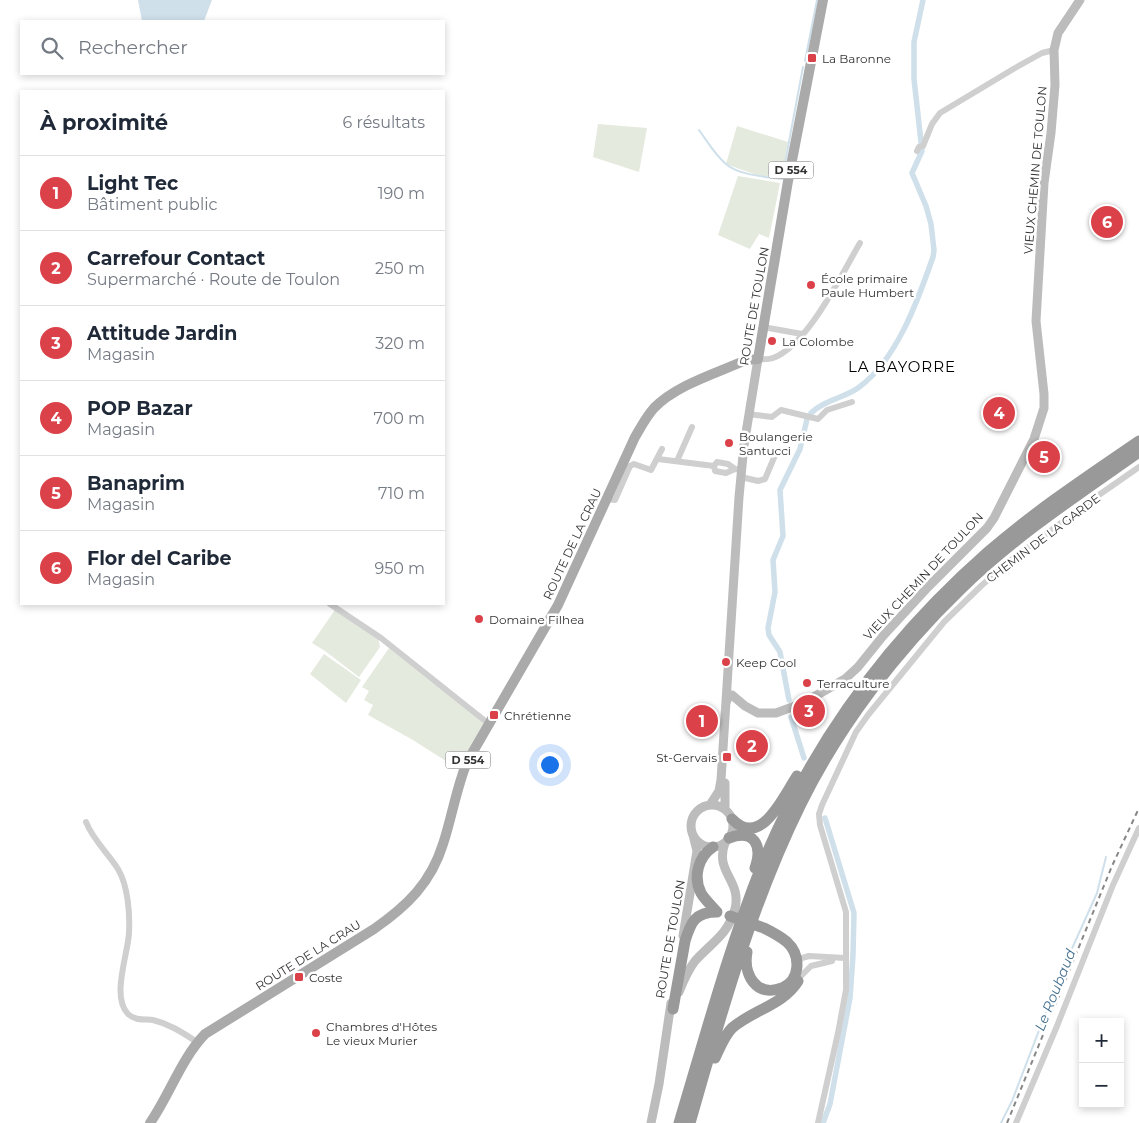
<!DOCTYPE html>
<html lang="fr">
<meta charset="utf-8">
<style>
body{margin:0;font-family:Montserrat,sans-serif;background:#f2f2f3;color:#1f2937}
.controls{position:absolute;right:15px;bottom:15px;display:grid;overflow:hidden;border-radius:0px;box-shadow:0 2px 8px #0003}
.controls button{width:45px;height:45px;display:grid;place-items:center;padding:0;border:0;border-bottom:1px solid #e0e1e3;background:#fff;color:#1f2937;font:25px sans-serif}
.you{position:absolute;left:549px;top:764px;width:18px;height:18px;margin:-12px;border:4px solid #fff;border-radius:50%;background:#1a73e8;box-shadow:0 0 0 8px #1a73e833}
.badge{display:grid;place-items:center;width:32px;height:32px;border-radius:50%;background:#db4149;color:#fff;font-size:16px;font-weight:700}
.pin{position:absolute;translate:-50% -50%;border:2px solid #fff;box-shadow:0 1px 5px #0006}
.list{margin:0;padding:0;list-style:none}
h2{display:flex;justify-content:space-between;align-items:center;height:65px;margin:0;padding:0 20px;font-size:21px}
h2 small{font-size:16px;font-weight:400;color:#747a83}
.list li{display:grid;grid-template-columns:32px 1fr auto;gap:15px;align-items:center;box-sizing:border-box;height:75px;padding:0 20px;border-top:1px solid #e0e1e3}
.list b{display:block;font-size:19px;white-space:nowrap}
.list p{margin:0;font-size:16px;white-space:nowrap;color:#747a83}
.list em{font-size:16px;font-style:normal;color:#747a83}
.icon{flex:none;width:28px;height:28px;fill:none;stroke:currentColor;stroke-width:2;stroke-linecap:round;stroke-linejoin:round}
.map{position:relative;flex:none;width:1139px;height:1123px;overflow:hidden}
.search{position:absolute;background:#fff;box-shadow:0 2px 8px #0003;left:20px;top:20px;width:425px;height:55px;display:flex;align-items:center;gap:12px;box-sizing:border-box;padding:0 18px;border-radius:0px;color:#747a83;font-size:19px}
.panel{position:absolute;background:#fff;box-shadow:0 2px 8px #0003;left:20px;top:90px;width:425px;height:515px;border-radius:0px}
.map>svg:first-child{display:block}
</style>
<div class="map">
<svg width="1139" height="1123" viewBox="0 0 1139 1123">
<rect width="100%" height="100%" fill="#fff"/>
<path fill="#e4eade" d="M598 124 647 128 639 172 593 157Z
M737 126 788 142 782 177 759 176 726 164Z
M738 176 780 183 769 238 759 234 750 249 718 235Z
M335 610 378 637 380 647 359 677 325 651 312 643Z
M389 648 485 723 460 770 413 740 368 715 373 705 364 700 369 691 362 687Z
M324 654 361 680 346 703 310 674Z"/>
<path fill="#cfe0eb" d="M138 0H212L204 21H142Z"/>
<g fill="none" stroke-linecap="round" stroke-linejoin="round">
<path stroke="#cfe0eb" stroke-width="2" d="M805 61 817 0
M699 130C707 141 715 155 726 164 738 175 766 177 782 179L803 67
M1001 1123 1012 1101 1061 973 1097 893 1106 857"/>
<path stroke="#cfe0eb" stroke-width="5.5" d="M811 413C824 400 844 398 858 388 897 360 918 300 933 257L934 250 931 224 926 206 912 173 922 151 914 79V42L923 0
M789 700 780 652 769 635 768 628 775 592 773 560 783 536 780 490 800 449 807 419
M791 717 804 758
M823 1123 830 1104 850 998 853 955 854 913 825 818"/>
<path stroke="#cfcfcf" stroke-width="6" d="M917 151 919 147 923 146 932 124 940 113 1015 68 1042 53 1054 50
M763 327 802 334
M758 359C762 359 768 360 773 358 808 345 841 275 860 243
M748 414 772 417 781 410 818 419 827 410 852 402
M658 459 714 466
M677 461 692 427
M714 466 717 462 728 464 735 469 742 470
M714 466 715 471 726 473 735 469
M741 477 758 481 765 479 776 453
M607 499 615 500 630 466 634 464 651 470 662 449
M330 604 381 638 489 724
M86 822C93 840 108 853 118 869 128 886 130 913 129 933 128 954 111 997 128 1014 135 1021 145 1019 153 1020 170 1024 183 1033 197 1042
M798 963 802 958 809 956 845 958
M801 976 811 966 832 961
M818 1123 838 1033 846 990V912L820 825 819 814 822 805 856 732 868 715 944 622 981 586 1007 563 1096 497 1139 467
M1016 1123 1057 1026 1113 885 1139 828"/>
<path stroke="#bcbcbc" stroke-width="9" d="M726 703 729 695H732L745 706 758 713H776L803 703 845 679 858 667 883 636 928 587 987 528 994 518 1034 439 1044 408V394L1036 321 1044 183 1051 133 1055 85 1054 50 1058 33 1080 0
M691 826a21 21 0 1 1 42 0a21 21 0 1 1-42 0Z
M710 805 719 791 721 780 739 497 744 445 758 359
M725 809V783
M683 936 697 851 693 835
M679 992C683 982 688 970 695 961 711 943 728 935 735 909 742 880 714 872 725 843
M651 1123 659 1084 671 1003"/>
<path stroke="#aaa" stroke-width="10" d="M150 1123C170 1094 181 1059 205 1034L374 929C407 906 431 883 443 844 452 817 456 789 467 762L558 605 635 437C641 427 646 417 654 408 676 385 717 373 746 360L758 359 788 181 823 0"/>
<path stroke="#999" stroke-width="11" d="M732 819C761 849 783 797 797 776
M729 838C754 829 763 845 755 868
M713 847C698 857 693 877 701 893 705 900 712 906 717 912
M747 952C743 974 756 998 782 988 801 980 801 955 787 942 780 936 772 932 764 928
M673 1009 685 941C691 922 695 912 717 912
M715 1058C720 1048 724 1036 732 1028 753 1010 783 1005 798 981
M679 1123C705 1037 728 950 761 867 811 745 889 639 988 552 1035 511 1088 476 1139 441
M690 1123C721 1015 751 905 801 804 840 725 897 651 960 590 1014 537 1078 495 1139 452"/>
<path stroke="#878787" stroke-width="2" stroke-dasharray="5 4" stroke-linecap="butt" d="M1007 1123 1112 866 1139 808"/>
<path stroke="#999" stroke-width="11" d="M730 916 761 927"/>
</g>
<g fill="#db4149" stroke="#fff" stroke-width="2">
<rect x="807" y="53" width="10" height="10" rx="2.5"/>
<circle cx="811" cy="285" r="5"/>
<circle cx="772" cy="341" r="5"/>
<circle cx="729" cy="443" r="5"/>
<circle cx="479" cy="619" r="5"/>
<circle cx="726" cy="662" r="5"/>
<circle cx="807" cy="683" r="5"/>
<rect x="489" y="710" width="10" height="10" rx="2.5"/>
<rect x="722" y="752" width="10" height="10" rx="2.5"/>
<rect x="294" y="972" width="10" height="10" rx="2.5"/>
<circle cx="316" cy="1033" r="5"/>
</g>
<g text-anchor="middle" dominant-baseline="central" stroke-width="5" stroke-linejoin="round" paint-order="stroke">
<g fill="#fff" stroke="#707070" stroke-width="1">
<rect x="768.5" y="161.5" width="45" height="17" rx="4"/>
<rect x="445.5" y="751.5" width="45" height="17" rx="4"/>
</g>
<g font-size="11" font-weight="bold" fill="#323232">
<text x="791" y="170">D 554</text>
<text x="468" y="760">D 554</text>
</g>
<g font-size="12" fill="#323232" stroke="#fff" text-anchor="start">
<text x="822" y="58">La Baronne</text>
<text x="821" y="278">École primaire<tspan x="821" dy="14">Paule Humbert</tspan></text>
<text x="782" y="341">La Colombe</text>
<text x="739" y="436">Boulangerie<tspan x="739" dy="14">Santucci</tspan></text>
<text x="489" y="619">Domaine Filhea</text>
<text x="736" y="662">Keep Cool</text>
<text x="817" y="683">Terraculture</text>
<text x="504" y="715">Chrétienne</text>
<text x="717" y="757" text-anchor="end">St-Gervais</text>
<text x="309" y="977">Coste</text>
<text x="326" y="1026">Chambres d'Hôtes<tspan x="326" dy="14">Le vieux Murier</tspan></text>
</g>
<g font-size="12" fill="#323232" stroke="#fff">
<text transform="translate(1035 170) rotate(-85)">VIEUX CHEMIN DE TOULON</text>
<text transform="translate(754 306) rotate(-80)">ROUTE DE TOULON</text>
<text transform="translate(1043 538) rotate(-37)">CHEMIN DE LA GARDE</text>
<text transform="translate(572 544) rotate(-65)">ROUTE DE LA CRAU</text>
<text transform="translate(923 576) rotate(-47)">VIEUX CHEMIN DE TOULON</text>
<text transform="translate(670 939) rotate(-80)">ROUTE DE TOULON</text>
<text transform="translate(308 955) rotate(-32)">ROUTE DE LA CRAU</text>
</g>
<g font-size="14" font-style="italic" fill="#447090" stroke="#fff">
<text transform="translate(1055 990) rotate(-68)">Le Roubaud</text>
</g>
<g font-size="15" letter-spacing="1" fill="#000" stroke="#fff">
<text x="902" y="366">LA BAYORRE</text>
</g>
</g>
</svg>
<div class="controls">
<button>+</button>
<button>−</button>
</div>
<div class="you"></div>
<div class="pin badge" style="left:702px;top:721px">1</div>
<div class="pin badge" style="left:752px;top:746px">2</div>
<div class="pin badge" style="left:809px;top:711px">3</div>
<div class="pin badge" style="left:999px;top:413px">4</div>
<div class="pin badge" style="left:1044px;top:457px">5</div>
<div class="pin badge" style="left:1107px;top:222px">6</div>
<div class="search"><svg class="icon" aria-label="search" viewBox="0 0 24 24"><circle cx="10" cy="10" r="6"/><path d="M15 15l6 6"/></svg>Rechercher</div>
<section class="panel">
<h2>À proximité<small>6 résultats</small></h2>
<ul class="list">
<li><span class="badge">1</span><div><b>Light Tec</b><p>Bâtiment public</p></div><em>190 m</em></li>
<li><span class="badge">2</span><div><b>Carrefour Contact</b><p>Supermarché · Route de Toulon</p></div><em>250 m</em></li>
<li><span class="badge">3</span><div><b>Attitude Jardin</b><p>Magasin</p></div><em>320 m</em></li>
<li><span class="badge">4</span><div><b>POP Bazar</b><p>Magasin</p></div><em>700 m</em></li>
<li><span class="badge">5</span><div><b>Banaprim</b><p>Magasin</p></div><em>710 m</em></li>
<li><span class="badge">6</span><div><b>Flor del Caribe</b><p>Magasin</p></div><em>950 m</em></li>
</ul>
</section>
</div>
